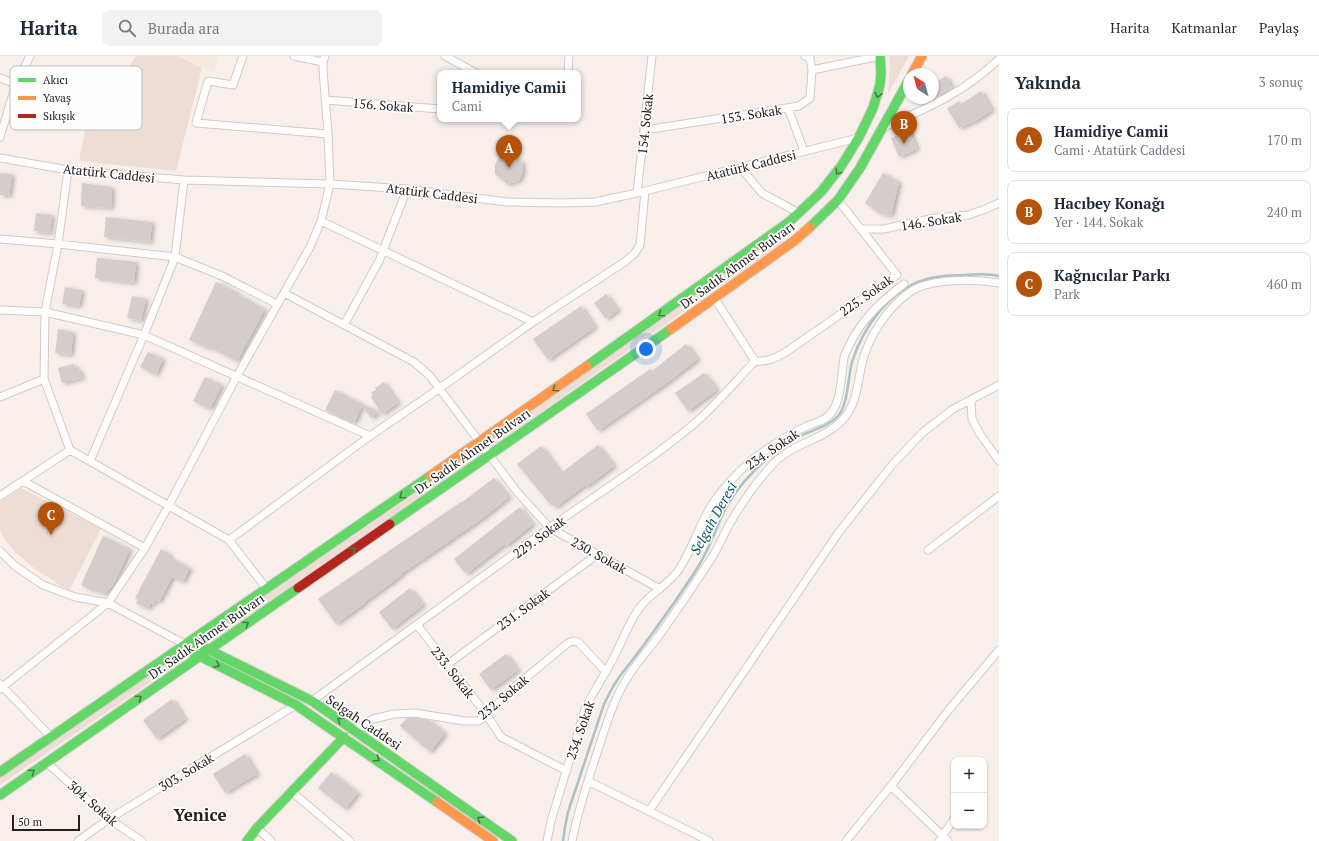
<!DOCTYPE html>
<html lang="tr">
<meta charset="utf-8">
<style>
body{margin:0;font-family:"PT Serif",serif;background:#f2f2f3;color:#1f2937}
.controls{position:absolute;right:12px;bottom:12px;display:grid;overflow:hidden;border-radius:8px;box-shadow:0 1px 3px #0004}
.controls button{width:36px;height:36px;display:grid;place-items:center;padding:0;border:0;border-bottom:1px solid #e0e1e3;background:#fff;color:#1f2937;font:20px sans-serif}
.compass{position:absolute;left:903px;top:12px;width:36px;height:36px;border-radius:50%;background:#fff;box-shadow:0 1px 3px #0004;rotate:324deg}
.scale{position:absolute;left:12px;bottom:10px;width:68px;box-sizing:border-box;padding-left:4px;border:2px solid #26201d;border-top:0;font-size:11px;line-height:14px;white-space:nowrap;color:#26201d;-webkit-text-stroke:3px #fefefe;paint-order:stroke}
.you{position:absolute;left:646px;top:293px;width:14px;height:14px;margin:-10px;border:3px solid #fff;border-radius:50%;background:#1a73e8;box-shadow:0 0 0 6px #1a73e833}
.badge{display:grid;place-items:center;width:26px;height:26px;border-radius:50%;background:#b45309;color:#fff;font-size:13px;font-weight:700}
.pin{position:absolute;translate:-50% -33px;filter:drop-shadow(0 1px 2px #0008)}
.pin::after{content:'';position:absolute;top:21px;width:14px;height:12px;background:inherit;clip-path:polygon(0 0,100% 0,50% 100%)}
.popup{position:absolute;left:437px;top:14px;width:144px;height:52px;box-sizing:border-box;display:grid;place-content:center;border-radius:8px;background:#fff;filter:drop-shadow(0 1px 3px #0005);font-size:13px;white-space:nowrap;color:#747a83}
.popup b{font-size:15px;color:#1f2937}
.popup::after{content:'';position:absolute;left:50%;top:100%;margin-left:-8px;border:8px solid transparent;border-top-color:#fff}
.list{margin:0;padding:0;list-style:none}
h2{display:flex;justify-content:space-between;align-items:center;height:52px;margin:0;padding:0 16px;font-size:17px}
h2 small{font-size:13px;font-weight:400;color:#747a83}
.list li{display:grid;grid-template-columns:26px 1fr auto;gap:12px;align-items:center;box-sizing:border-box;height:64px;margin:0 8px 8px;padding:0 8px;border:1px solid #e0e1e3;border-radius:8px}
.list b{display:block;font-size:15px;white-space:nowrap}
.list p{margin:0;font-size:13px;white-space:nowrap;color:#747a83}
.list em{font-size:13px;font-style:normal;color:#747a83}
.icon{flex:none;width:22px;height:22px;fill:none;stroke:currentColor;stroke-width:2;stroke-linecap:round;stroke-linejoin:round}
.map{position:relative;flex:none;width:999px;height:785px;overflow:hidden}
header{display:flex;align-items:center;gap:24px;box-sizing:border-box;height:56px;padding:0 20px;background:#fff;border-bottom:1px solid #e0e1e3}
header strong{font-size:19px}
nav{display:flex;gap:22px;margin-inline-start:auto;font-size:14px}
.search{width:280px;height:36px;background:#f2f2f3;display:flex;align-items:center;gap:10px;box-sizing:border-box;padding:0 14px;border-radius:8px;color:#747a83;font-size:15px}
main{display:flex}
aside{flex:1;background:#fff}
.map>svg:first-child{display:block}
</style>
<header>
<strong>Harita</strong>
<div class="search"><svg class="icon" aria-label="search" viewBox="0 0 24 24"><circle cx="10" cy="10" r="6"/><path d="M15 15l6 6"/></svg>Burada ara</div>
<nav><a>Harita</a><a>Katmanlar</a><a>Paylaş</a></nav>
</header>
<main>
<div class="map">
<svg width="999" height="785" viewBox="0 0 999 785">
<defs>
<filter id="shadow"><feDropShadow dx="3" dy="1.5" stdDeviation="2" flood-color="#0004"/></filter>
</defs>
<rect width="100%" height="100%" fill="#f8efea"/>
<path fill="#f5eadc" d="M180 0H218L214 17Z"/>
<path fill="#eeddd4" d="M136 0H178L202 12 176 115 79 105 91 45 106 46Z
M889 0H909L888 38 890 11Z
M779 181 784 185 491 391 488 386Z
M478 394 481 398 211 585 205 577 346 485Z
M21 432 101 473 69 535C48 521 9 499 0 474 0 466 0 454 0 446Z
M174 603 177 608 0 729V721Z"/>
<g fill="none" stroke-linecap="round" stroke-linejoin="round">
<path stroke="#aac2c6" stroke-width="2.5" d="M563 785 565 771 568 756 604 648C608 641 611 633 616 626 623 615 632 605 640 594 660 567 680 539 698 511 708 495 714 478 722 460 729 444 742 427 755 414 766 403 779 392 794 383 808 375 827 372 838 360 848 349 848 321 852 306 863 271 890 233 927 223 939 220 952 219 965 219 976 218 988 217 999 220"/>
</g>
<path fill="#d5cdcb" filter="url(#shadow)" d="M946 20 952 32 936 41 933 36V28Z
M981 35 992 54 977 64 959 72 947 52 960 45 961 48Z
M909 74 917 93 899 101 891 82Z
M510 98 522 106 523 115 519 125 507 128 495 118V109L499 101Z
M0 117 12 118 9 140 0 139Z
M883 117 899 126 891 160 879 157 865 147Z
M82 127 112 131 111 152 81 150Z
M36 157 52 159 50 177 34 175Z
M106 161 152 166 150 186 104 181Z
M97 202 136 206 134 227 95 222Z
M216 226 237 236V238L265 253 237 305 209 291 208 292 189 284Z
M65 231 82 234 79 250 62 248Z
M606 238 618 254 606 263 594 247Z
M132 240 146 243 141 265 127 262Z
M581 250 595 271 548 304 533 283Z
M58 273 73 276 71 299 55 297Z
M686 288 698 303 668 326 598 375 586 358 650 313 652 315Z
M148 296 163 303 156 319 140 311Z
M74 308 76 313H79L82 322 62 327 58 312Z
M704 317 717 334 688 355 675 337Z
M205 321 222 329 210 353 193 345Z
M384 326 398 347 382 358 371 341 373 339 371 337 376 334 375 332Z
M335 334 360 347 379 356 371 362 362 350 354 367 337 360 325 354Z
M598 389 614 410 586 431 585 429 556 451 549 447 517 408 541 390 561 417Z
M494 422 509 441 483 462 401 518 402 519 365 546V547L336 568 318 543 461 446V447Z
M520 451 533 468 506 490 505 488 466 518 454 503Z
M103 480 130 493 113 529 108 535 103 538 93 533 91 534 81 529Z
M161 493 170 498 168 501 190 512 183 526 172 521 159 546 156 544 153 549 151 547 148 553 136 547 138 544 135 542Z
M410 532 423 549 392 573 379 556Z
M506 598 518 614 491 634 479 618Z
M172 643 185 663 157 683 143 664Z
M407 662H415L429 664 445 677 430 696 400 670Z
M245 698 257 718 225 737 213 718Z
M331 716 358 737 345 753 318 732Z"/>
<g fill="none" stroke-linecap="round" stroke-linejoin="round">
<g stroke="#d1cac6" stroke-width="9">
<path id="street" d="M243 0 233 29 208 25 196 67 328 78
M294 0 323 6
M445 0 476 17
M812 14 880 0
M568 17 569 0
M0 22 16 28
M325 44 440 53
M788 52 804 95
M882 72C925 53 964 37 999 3
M645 74 799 50 810 42 812 14 810 2 805 0
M0 81 16 28 30 0
M0 102 68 114 184 124 330 128 407 133 507 146 560 147 595 146 637 137 858 82
M740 111 762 137 799 157
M637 137 652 0
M321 165 533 266
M862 173H884L935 162 968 159 983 154 999 147
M0 183 58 188 175 201 222 220 277 248
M284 237 414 306 430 320 518 437 550 472 660 533
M715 243 755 305
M0 254 45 256 58 188 68 114
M344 269 379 205 407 133
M755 305C767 306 776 302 786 296L897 219 838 144
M0 341 44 323
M971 344 972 363 980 378 999 405
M90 405 144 279 175 201 184 124
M23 425 145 492
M0 440 70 394
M229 484 370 380 440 332 533 266 626 205 635 197 640 189 645 135
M928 494 999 440
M0 495 15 510 43 529 75 541 108 547 186 589
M266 532 229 484 70 394 44 323 45 256 144 279 370 380
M418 570 486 658 501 681 567 715
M448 608 598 498
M0 628 51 681
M0 633 108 547 145 492 169 449 237 320 310 191 321 165 330 128 328 78 323 14V6L325 0
M312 645C391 588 470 530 549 472 598 438 648 406 694 368 716 349 735 326 755 305
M355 674 373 663 394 658 415 657 464 665H479L517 629 568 587 573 585 578 586 606 616
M46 706 109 763 142 785
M588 725 709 785
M891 730 948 785
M292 736 350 785
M649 755 839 476 892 409 922 377 953 353 999 329
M257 772 271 785
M78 785 109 763 296 649
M547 785 551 765 585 653C593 636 604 620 613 603 622 586 629 565 641 550 653 535 670 528 680 512 691 494 698 474 708 455 717 440 728 427 740 415 756 399 785 380 805 371 815 366 824 366 831 357 842 344 841 318 844 302 845 297 848 292 850 288 862 263 882 244 904 228
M572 785C578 754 588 724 598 694 604 675 610 655 619 637 628 617 644 599 658 581 676 556 694 529 711 503 718 492 723 480 729 469 741 448 756 426 773 408 793 386 827 384 845 361 857 346 858 325 862 307 869 280 887 252 910 236 930 222 975 223 999 227
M846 785 894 726 947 656 999 594
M939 785 954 763"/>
</g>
<g stroke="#d1cac6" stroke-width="11">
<path id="fast" d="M810 171 838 144 860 112 909 24
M587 310 789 166 821 136 842 109 859 81 873 52 880 29 881 16 880 0
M390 468 671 273
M191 585 312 645 512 785
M182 591 296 649 437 746
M0 716 430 420
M0 739 298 532
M247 785 257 772 344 681"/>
</g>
<g stroke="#d1cac6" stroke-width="11">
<path id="slow" d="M912 18 922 0
M671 273 794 185 810 171
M430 420 587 310
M437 746 493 785"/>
</g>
<g stroke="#d1cac6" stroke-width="11">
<path id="jam" d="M298 532 390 468"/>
</g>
<use href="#street" stroke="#fefdfc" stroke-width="7"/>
<use href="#fast" stroke="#63d668" stroke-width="9"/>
<use href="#slow" stroke="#ff974d" stroke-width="9"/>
<use href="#jam" stroke="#b3261e" stroke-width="9"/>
</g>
<defs><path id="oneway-chevron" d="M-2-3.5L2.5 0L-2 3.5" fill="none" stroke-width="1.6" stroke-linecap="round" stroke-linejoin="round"/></defs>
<g stroke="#447b42">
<use href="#oneway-chevron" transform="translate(878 39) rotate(103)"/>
<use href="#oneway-chevron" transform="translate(838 116) rotate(126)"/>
<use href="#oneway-chevron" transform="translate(661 258) rotate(145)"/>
<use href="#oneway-chevron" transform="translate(555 333) rotate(145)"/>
<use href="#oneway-chevron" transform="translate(402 440) rotate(145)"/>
<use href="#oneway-chevron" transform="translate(353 494) rotate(-35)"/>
<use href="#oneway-chevron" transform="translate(246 568) rotate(-35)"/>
<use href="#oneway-chevron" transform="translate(217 609) rotate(27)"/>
<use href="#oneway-chevron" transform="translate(139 642) rotate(-35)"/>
<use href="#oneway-chevron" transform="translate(340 664) rotate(-147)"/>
<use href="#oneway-chevron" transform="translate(377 703) rotate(35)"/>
<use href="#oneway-chevron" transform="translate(32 716) rotate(-35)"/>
<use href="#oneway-chevron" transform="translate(480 763) rotate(-145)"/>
</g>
<g text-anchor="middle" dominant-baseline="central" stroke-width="3.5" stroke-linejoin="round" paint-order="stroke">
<g font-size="13" fill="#26201d" stroke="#fefefe">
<text transform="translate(383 49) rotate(4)">156. Sokak</text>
<text transform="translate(751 58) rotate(-9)">153. Sokak</text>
<text transform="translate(645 68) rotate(-84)">154. Sokak</text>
<text transform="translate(751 109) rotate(-14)">Atatürk Caddesi</text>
<text transform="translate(109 117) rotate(6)">Atatürk Caddesi</text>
<text transform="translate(432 137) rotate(7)">Atatürk Caddesi</text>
<text transform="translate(931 165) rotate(-9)">146. Sokak</text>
<text transform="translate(737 209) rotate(-36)">Dr. Sadık Ahmet Bulvarı</text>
<text transform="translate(866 239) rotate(-35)">225. Sokak</text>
<text transform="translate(772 393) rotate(-34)">234. Sokak</text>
<text transform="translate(472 395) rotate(-35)">Dr. Sadık Ahmet Bulvarı</text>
<text transform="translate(539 481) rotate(-36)">229. Sokak</text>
<text transform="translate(599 499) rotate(29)">230. Sokak</text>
<text transform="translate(523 553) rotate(-36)">231. Sokak</text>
<text transform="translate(206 580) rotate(-35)">Dr. Sadık Ahmet Bulvarı</text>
<text transform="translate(453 616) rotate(52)">233. Sokak</text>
<text transform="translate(503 641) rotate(-40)">232. Sokak</text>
<text transform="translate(364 666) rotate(34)">Selgah Caddesi</text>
<text transform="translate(580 674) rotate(-71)">234. Sokak</text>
<text transform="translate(186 716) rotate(-31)">303. Sokak</text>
<text transform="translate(93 747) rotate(41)">304. Sokak</text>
</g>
<g font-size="14" font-style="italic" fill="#035663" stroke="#fefefe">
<text transform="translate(713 462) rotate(-61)">Selgah Deresi</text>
</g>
<g font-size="17" font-weight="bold" fill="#26201d" stroke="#fefefe">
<text x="200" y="758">Yenice</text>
</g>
</g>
<rect x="10" y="10" width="132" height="64" rx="6" fill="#fefefe" stroke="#bdbbba" stroke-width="1"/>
<rect x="18" y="22" width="18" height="4" fill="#63d668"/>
<rect x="18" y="40" width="18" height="4" fill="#ff974d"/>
<rect x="18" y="58" width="18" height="4" fill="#b3261e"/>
<g font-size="11" fill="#26201d">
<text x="43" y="28">Akıcı</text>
<text x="43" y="46">Yavaş</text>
<text x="43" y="64">Sıkışık</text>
</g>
</svg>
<div class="controls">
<button>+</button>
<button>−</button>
</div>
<svg class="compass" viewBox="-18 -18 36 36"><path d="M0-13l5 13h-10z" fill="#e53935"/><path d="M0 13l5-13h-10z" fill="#747a83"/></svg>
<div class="scale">50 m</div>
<div class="you"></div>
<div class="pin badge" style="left:509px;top:112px">A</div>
<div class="popup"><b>Hamidiye Camii</b>Cami</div>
<div class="pin badge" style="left:904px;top:88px">B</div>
<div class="pin badge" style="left:51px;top:479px">C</div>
</div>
<aside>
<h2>Yakında<small>3 sonuç</small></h2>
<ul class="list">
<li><span class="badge">A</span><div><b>Hamidiye Camii</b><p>Cami · Atatürk Caddesi</p></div><em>170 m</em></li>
<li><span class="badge">B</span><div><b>Hacıbey Konağı</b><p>Yer · 144. Sokak</p></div><em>240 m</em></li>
<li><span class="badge">C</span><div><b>Kağnıcılar Parkı</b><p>Park</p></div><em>460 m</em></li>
</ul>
</aside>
</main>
